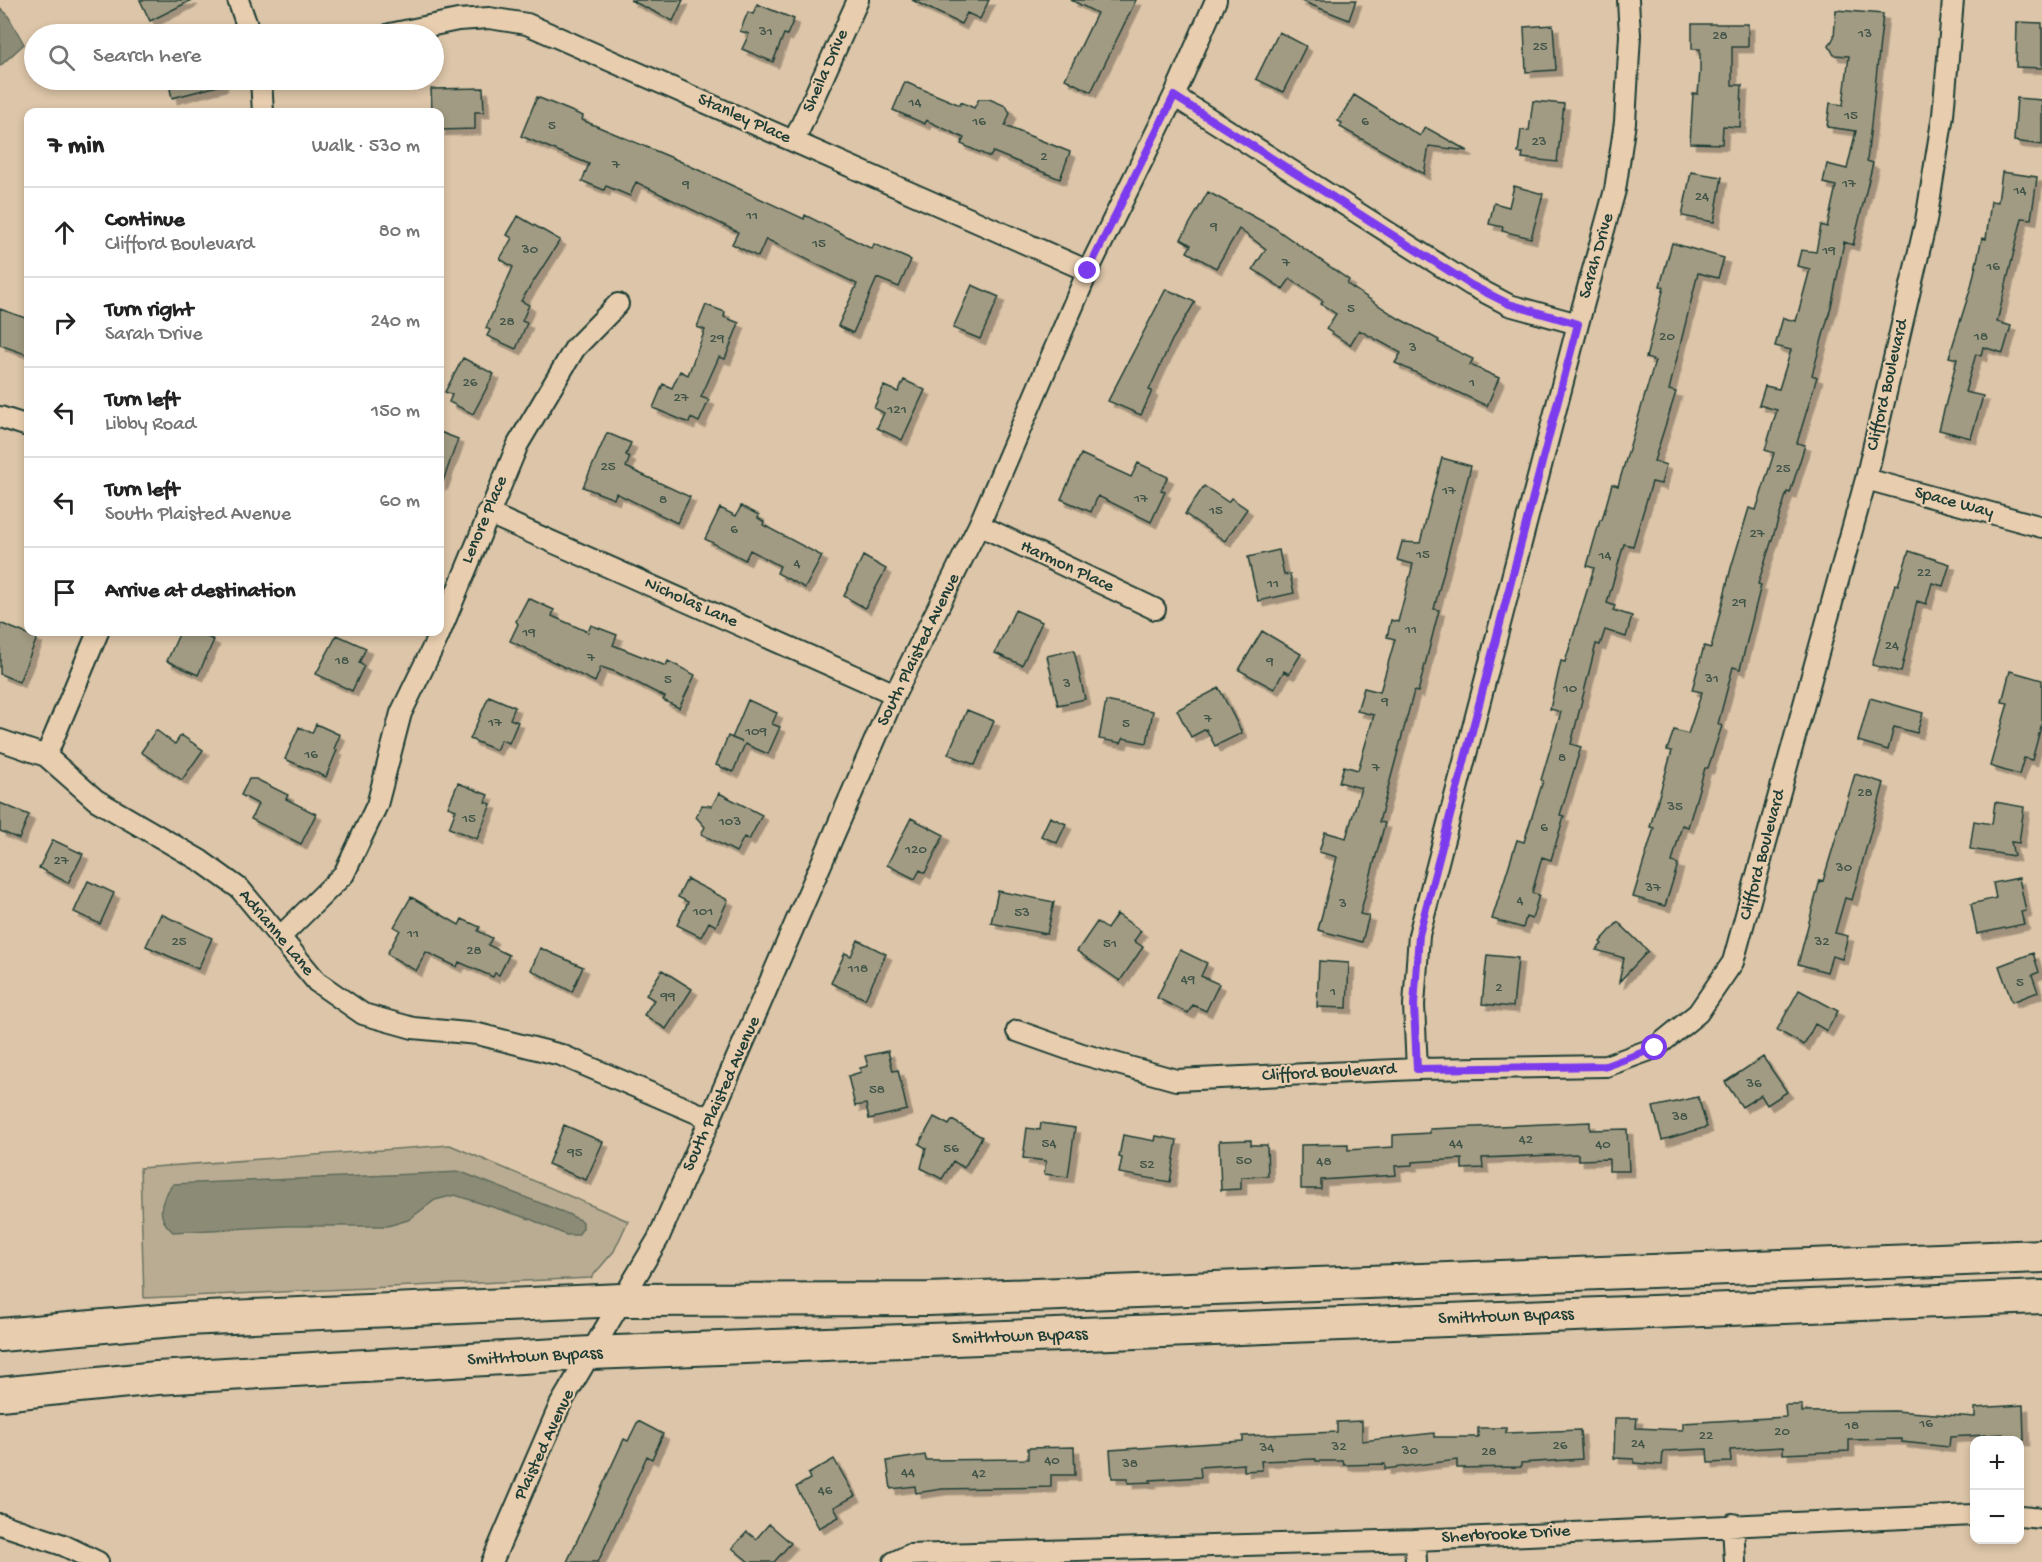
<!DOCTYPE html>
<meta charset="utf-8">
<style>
body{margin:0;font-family:"Gochi Hand",sans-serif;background:#f2f2f2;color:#222}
.controls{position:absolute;right:18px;bottom:18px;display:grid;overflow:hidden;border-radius:12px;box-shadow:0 3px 9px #0003}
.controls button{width:54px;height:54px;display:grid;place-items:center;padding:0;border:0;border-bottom:2px solid #e0e0e0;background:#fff;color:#222;font:30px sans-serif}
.stop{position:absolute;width:18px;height:18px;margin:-14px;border:4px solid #7c3aed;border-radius:50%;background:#fff}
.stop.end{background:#7c3aed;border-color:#fff;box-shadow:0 2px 6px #0008}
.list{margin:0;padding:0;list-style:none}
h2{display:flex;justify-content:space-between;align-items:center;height:78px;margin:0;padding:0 24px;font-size:26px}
h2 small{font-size:20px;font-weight:400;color:#767676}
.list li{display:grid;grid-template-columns:39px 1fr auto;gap:18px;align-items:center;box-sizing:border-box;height:90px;padding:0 24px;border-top:2px solid #e0e0e0}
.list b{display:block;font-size:22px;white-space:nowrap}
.list p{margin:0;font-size:20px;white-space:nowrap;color:#767676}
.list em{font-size:20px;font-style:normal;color:#767676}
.icon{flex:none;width:33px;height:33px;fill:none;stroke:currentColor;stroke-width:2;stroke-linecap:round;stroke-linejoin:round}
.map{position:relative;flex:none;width:2042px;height:1562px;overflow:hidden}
.search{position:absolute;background:#fff;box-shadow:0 3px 9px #0003;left:24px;top:24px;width:420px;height:66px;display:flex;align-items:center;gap:15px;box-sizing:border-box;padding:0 21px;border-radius:33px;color:#767676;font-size:22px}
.panel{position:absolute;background:#fff;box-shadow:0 3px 9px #0003;left:24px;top:108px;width:420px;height:528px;border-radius:12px}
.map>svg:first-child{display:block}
</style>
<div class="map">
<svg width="2042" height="1562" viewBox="0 0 2042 1562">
<defs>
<filter id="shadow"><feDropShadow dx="5.5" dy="5.5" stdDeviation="0" flood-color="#0004"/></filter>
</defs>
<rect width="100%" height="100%" fill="#dcc5a8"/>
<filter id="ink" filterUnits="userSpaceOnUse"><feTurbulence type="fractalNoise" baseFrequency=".0167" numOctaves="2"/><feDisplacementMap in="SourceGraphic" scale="12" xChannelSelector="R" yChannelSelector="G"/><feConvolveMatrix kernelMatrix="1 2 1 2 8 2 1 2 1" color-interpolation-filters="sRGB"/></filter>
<g filter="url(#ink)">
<path fill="#b9ac92" stroke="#6c7463" stroke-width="1.5" d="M450 1145 628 1221 614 1251 591 1278 144 1298 140 1168Z"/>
<path fill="#8c8b76" stroke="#606c5c" stroke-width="1.5" d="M0 8 7 14 24 44 0 66Z
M461 1172 568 1214 583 1222V1228L578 1235H566L530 1219 455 1195 435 1200 408 1220 388 1226H287L173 1232C155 1217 160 1201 173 1184Z"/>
<path fill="#a29b83" stroke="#1f3d34" stroke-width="1.5" filter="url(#shadow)" d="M140 0H192L150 21Z
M630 0H683L673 21Z
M912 0H989L980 19 967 13 961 24Z
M1071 0H1136L1091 92 1065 79 1097 13Z
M1299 0H1356L1349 20Z
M757 4 794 19 787 35 784 34 773 62 742 49 749 34 740 31 748 12 753 14Z
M1836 10 1883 14 1867 161 1873 163 1853 245 1844 242 1832 303 1812 375 1817 377 1797 443 1805 445 1790 493 1787 492 1758 584 1761 585 1740 669 1733 667 1718 724 1722 726 1708 768H1705L1688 827 1682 825 1672 862 1678 864 1665 906 1633 897 1654 828 1650 827 1672 751 1667 750 1674 730 1688 734 1702 692 1692 690 1704 646 1711 648 1731 568 1749 508 1756 510 1774 453 1765 450 1777 410 1759 405 1765 386 1779 389 1791 350 1775 346 1783 318 1796 321 1810 269 1797 266 1801 250 1816 252 1821 225 1827 227 1836 186 1823 183 1827 164 1847 169 1856 131 1827 127 1830 103 1843 105 1849 56 1834 55 1829 46 1834 37Z
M2017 22 2042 23V68L2016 67Z
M1692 24H1748V47H1732V85H1742L1740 127 1723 126 1722 144 1690 143 1693 94H1698L1700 71V49H1692Z
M1553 25 1556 70 1526 72 1524 27Z
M1279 32 1306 46 1283 92 1256 79Z
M168 80H221L222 85 172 98Z
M905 82 960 105 961 102 974 108 979 99H989L1006 106 1010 113 1005 126 1070 152 1060 179 993 152 990 157 961 144 964 138 926 120 925 124 893 110Z
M483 88 484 112H475V129L440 130V112H432L431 89Z
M1354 95 1420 136 1425 127 1468 151 1429 146 1424 174 1340 127 1342 123 1338 121Z
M537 97 583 116 582 120 675 159 804 219 805 215 872 249 874 244 911 260 899 287 877 278 853 333 838 326 857 284 766 239 758 257 732 244 738 232 636 182 630 196 606 186 604 190 582 181 589 164 521 136Z
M2017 98 2042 100V145L2014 141Z
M1533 101 1564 104 1557 162 1522 158 1523 153H1518L1521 130 1529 131Z
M1691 172 1722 177 1714 222 1682 216Z
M2002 172 2037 177 2035 193 2031 219 2022 218 1997 322 2011 326 2003 353 1983 347 1981 356 1976 354 1965 392 1983 396 1971 438 1939 430 1957 359 1949 357 1971 287 1982 238 1986 239 1991 201 1998 202Z
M1514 186 1543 194 1531 238 1502 231 1503 227 1489 224 1494 203 1509 207Z
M1208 192 1273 227 1349 280 1347 284 1398 318 1439 340 1438 342 1473 359 1470 365 1499 378 1487 406 1395 363 1401 353 1359 330 1350 345 1326 329 1336 314 1321 304 1323 301 1290 279 1283 289 1253 269 1266 249 1239 229 1216 268 1187 252 1191 245 1181 239Z
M518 216 560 240 521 301 529 305 522 321 527 323 516 349 487 336 490 330 486 328 513 267 500 259 512 238 507 235Z
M1672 243 1724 258 1718 278 1698 273 1669 390 1676 392 1654 461 1666 465 1661 484 1652 482 1633 546 1624 544 1607 603 1615 606 1613 610 1632 616 1626 637 1605 630 1600 645 1596 644 1571 744 1581 747 1560 815 1564 816 1551 860 1542 857 1532 893 1539 895 1532 919 1526 917 1523 928 1492 919 1517 840 1524 842 1543 781 1541 780 1561 712 1550 709 1561 661 1565 662 1594 568 1587 566 1600 520H1602L1612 484 1618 486 1655 361 1646 358 1664 287 1660 286Z
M972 285 999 297 980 339 953 328Z
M1166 289 1195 302 1172 340 1149 390 1152 391 1141 415 1108 401Z
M706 305 725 312 724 317 739 323 725 359 719 357 701 397 709 400 699 422 691 418 689 423 653 408 663 384 672 388 680 371 688 375 705 330 697 327Z
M0 309 28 319V355L0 345Z
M463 358 494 374 473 414 449 402 452 395 445 392Z
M904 380 925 390 902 440 877 428 884 413 874 408 884 386 898 392Z
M440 432 458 439 442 484H440Z
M607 433 631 443 626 455 630 457 626 467 690 497 677 523 616 493 614 499 583 487Z
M1081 454 1131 477 1138 463 1168 477 1161 490 1165 492 1151 522 1098 496 1091 512 1061 499Z
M1442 458 1471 466 1434 609 1439 610 1418 692 1414 691 1379 822 1385 823 1360 914 1369 916 1362 942 1318 930 1337 857 1319 852 1325 832 1346 838 1361 788 1339 782 1344 766 1358 770 1374 715 1357 711 1364 688 1380 692 1395 639 1387 637 1391 620 1398 622 1413 564 1397 560 1402 542 1420 543Z
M1204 486 1228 502 1231 498 1247 509 1225 541 1185 514Z
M741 506 759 515 758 518 764 522 763 525 822 556 805 588 777 573 780 566 750 550 745 560 705 539 720 508 736 516Z
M1279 550 1284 575 1290 574 1294 593 1258 601 1248 557Z
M1909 551 1950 564 1943 586 1932 583 1926 604 1917 601 1901 672 1872 665 1895 584 1898 585Z
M863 556 886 569 865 608 844 596Z
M528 598 554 610 552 616 588 632 591 625 617 635 613 645 666 666 668 661 695 675 679 708 663 700 665 697 616 672 601 667 595 682 510 641 518 624 516 621Z
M1015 610 1042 622 1022 665 995 653Z
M0 623 37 638 19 682 0 674Z
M1262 631 1301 654 1289 674 1284 671 1274 689 1239 670Z
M180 632H196L214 640 198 675 167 661Z
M337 635 366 648 359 663 364 666 352 691 316 674Z
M1074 650 1085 699 1058 705 1047 656Z
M2010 671 2042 680V723L2032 760 2024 758 2019 775 1990 766 2008 703 2002 702Z
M1219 688 1242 733 1215 746 1206 729 1191 737 1177 710Z
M489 696 515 707 510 719 518 722 509 743 501 740 496 750 470 739Z
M1870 698 1923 713 1917 733 1894 727 1888 750 1858 741Z
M748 700 777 713 772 724 780 727 768 754 745 744 733 772 716 765 728 736 742 742 732 738Z
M1106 701 1153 711 1147 743 1123 738 1121 743 1099 739Z
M967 710 994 721 975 765 948 754Z
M316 724 340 735 334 749 337 750 326 777 285 759 299 727 312 733Z
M156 730 175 744 181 735 203 750 182 780 141 752Z
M1855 774 1884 783 1852 900 1845 898 1835 933 1848 936 1842 959 1832 956 1827 972 1798 964 1820 880 1823 881Z
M249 779H256L288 795 286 799 316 814 301 844 251 819 258 804 241 795Z
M458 783 488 795 485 802 491 804 477 839 449 828 456 810 448 807Z
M719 793 762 815 749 840 744 837 736 852 701 834 705 827 696 817 702 805 712 806Z
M1995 802 2024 807 2019 843 2011 842 2014 856 1970 849 1974 821 1992 824Z
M0 803 29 815 19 839 0 831Z
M1050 817 1066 824 1057 843 1041 836Z
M911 818 944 835 925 873 920 870 915 879 887 865Z
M53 840 83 854 68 883 39 868Z
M2019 878 2026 911 2021 912 2024 924 1977 934 1971 904 1996 898 1993 883Z
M687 879 728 900 716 926 709 922 701 937 677 925 688 902 678 897Z
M88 881 114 893 100 924 74 912Z
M998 891 1054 902 1047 934 991 923Z
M411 897 459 925 462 919 480 927 478 931 492 938 488 945 509 955 499 975 495 973 493 977 459 962 457 967 426 952 416 971 387 954 400 930 394 927Z
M161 914 212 938 198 969 146 946Z
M1117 914 1141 931 1134 941 1143 947 1120 981 1077 951 1097 922 1107 929Z
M1618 922 1648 951 1619 982 1624 958 1596 950 1602 944 1600 942Z
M858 940 886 954 865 999 831 983 845 953 851 956Z
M540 948 583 967 572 992 531 970Z
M1180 950 1207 963 1201 976 1219 984 1206 1011 1193 1005 1188 1013 1157 998Z
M2033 953 2039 972 2032 975 2038 992 2012 1002 1999 966Z
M1487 955 1518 958 1513 1007 1482 1004Z
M1319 961 1349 963 1347 1008 1317 1007Z
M662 970 692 989 666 1029 644 1015 654 1000 646 995Z
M1799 990 1838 1011 1827 1031 1815 1024 1804 1045 1777 1030Z
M888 1051 893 1071 898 1070 907 1110 869 1119 866 1104 855 1106 848 1076 861 1072 860 1068 868 1066 865 1056Z
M1763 1057 1787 1092 1767 1105 1761 1095 1742 1107 1725 1082Z
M1698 1097 1707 1127 1662 1140 1653 1107Z
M934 1117 949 1125 952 1120 982 1137 964 1168 953 1161 942 1179 921 1168 926 1148 919 1144Z
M1590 1122V1130L1627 1129 1629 1171H1609V1159L1578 1160V1154L1482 1158 1483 1168 1462 1169V1159L1412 1162V1165L1395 1166 1396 1175 1321 1180V1189H1301V1145L1348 1144V1150L1393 1147V1135L1430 1133V1129Z
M1041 1123 1075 1128 1068 1177 1044 1174 1046 1161 1023 1158 1027 1128 1040 1130Z
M564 1125 603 1142 586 1180 548 1164Z
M1123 1135 1155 1141 1156 1136 1177 1140 1170 1182 1119 1173 1122 1158 1119 1157Z
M1251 1140V1145H1267L1268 1176 1241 1177V1189L1221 1190 1219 1141Z
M1785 1405H1802V1412L1895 1411 1975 1417V1408L2023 1405 2024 1440H2003V1434L1950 1437 1949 1447 1902 1442V1439L1849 1440V1451L1783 1454V1447L1730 1450 1731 1462 1708 1463 1707 1449 1663 1451 1662 1465 1634 1463V1459L1614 1458 1615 1418H1637L1636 1428 1683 1430V1423L1786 1417Z
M638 1421 663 1434 652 1459 647 1456 598 1562H567L624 1439 628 1441Z
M1362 1421V1441L1434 1433V1437H1478V1428H1506V1433L1580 1430 1582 1459 1521 1463V1467L1457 1468V1460L1385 1469V1464L1344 1465 1343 1461H1316V1459L1261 1461 1262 1470 1244 1471V1464L1200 1467 1201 1477 1150 1480 1151 1482 1128 1483V1478H1112L1110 1450 1243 1441V1436L1337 1432V1422Z
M1074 1447 1075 1475H1051V1487L942 1489 916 1493 915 1486 891 1489 887 1461 925 1455 926 1460 1028 1459V1448Z
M834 1459 855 1496 834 1507 839 1517 819 1528 796 1487 810 1479 808 1474Z
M769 1524 791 1543 774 1562H749L732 1548 747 1532 756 1539Z"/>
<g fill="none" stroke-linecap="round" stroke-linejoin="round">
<g stroke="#1f3d34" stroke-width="24">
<path id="minor" d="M238 0 250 34
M390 34 458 20 489 18 527 24 1088 271
M261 80 263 112
M1174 96 1471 285 1509 305 1578 324
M794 141 858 0
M0 417 28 426
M1866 479 2042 527
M487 513 895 694
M979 525 1155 609
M0 740 46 756 96 800 201 861 240 889 317 982 363 1014 413 1028 478 1034 561 1055 711 1119
M46 756 98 632
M280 937 344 874 377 805 401 713 438 637 518 444 575 348 618 304
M1017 1031 1082 1054 1176 1080 1417 1069 1606 1066 1655 1048 1698 1013 1733 962 1866 479 1926 221 1943 115 1953 0
M1417 1069 1414 1005 1419 935 1578 324 1615 190 1625 122 1630 35 1628 0
M2020 1516 2042 1518
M0 1524 63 1545 98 1562
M1733 1524 1735 1562
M1415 1540 1416 1562
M492 1562 560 1405 658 1239 895 694 979 525 1088 271 1174 96 1216 0
M894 1562 909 1555 1415 1540 1974 1515"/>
</g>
<g stroke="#1f3d34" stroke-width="36">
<path id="trunk" d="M0 1335 185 1319 622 1300 929 1299 2042 1256
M0 1394 157 1378 591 1353 2042 1297"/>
</g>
<use href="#minor" stroke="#e8ceaf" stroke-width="20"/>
<use href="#trunk" stroke="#e8ceaf" stroke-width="32"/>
</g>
</g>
<g fill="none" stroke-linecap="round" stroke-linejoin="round" filter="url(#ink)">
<path stroke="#7c3aed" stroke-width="8" d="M1088 271 1174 96 1471 285 1509 304 1578 324 1419 935 1414 1005 1417 1069 1606 1066 1655 1048"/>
</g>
<g text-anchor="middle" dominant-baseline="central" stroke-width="4.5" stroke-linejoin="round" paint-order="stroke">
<g font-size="15" fill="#405448">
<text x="766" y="32">31</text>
<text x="1865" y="34">13</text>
<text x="1720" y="36">28</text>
<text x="1540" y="47">25</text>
<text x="915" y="103">14</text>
<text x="1851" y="116">15</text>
<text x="979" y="122">16</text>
<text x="1365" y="122">6</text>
<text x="552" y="126">5</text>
<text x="1539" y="142">23</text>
<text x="1044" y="157">2</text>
<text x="616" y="165">7</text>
<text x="1849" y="184">17</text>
<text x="686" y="185">9</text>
<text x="2020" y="191">14</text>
<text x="1702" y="197">24</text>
<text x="752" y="216">11</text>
<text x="1214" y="227">9</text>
<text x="819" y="244">15</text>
<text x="530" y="250">30</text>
<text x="1829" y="251">19</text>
<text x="1286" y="263">7</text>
<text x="1993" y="267">16</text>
<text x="1351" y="309">5</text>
<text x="507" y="322">28</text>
<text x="1667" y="337">20</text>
<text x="1981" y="337">18</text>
<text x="717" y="339">29</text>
<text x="1413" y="348">3</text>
<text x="470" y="383">26</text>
<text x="1472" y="383">1</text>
<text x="681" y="398">27</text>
<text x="897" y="410">121</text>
<text x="608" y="467">25</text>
<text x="1783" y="469">25</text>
<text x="1449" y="491">17</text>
<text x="1141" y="499">17</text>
<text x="663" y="500">8</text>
<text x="1216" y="511">15</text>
<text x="734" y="530">6</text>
<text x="1757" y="534">27</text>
<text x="1423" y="555">15</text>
<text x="1605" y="556">14</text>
<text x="797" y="564">4</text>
<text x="1924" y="573">22</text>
<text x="1273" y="584">11</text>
<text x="1739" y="603">29</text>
<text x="1411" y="630">11</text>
<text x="529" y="633">19</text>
<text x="1892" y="646">24</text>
<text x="591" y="658">7</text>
<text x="342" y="661">18</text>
<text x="1270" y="662">9</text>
<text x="1712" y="679">31</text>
<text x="668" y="680">5</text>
<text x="1067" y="684">3</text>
<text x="1570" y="689">10</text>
<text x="1385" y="702">9</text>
<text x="1208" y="719">7</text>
<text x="495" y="723">17</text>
<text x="1126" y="724">5</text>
<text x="756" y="732">109</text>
<text x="311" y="755">16</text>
<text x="1562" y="758">8</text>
<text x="1376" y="768">7</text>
<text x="1865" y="793">28</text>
<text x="1675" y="807">35</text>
<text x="469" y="819">15</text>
<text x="730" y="822">103</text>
<text x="1544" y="828">6</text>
<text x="916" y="850">120</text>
<text x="61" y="861">27</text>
<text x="1844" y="868">30</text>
<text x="1653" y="888">37</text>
<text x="1520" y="901">4</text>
<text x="1343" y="904">3</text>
<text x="703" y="912">101</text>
<text x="1022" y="913">53</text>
<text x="413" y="934">11</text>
<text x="179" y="942">25</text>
<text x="1822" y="942">32</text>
<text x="1110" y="944">51</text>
<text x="474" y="951">28</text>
<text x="858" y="969">118</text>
<text x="1188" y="980">49</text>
<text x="2020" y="983">5</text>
<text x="1499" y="988">2</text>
<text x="1333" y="992">1</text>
<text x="668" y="997">99</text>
<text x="1754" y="1084">36</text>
<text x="877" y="1090">58</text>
<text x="1680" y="1117">38</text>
<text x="1526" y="1140">42</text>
<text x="1049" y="1144">54</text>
<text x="1456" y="1144">44</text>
<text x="1603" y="1145">40</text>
<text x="951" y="1149">56</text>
<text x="575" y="1153">95</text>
<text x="1244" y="1161">50</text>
<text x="1324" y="1162">48</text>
<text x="1147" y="1165">52</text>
<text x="1926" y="1424">16</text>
<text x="1852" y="1426">18</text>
<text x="1782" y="1432">20</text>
<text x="1706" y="1436">22</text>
<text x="1638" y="1444">24</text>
<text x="1560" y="1446">26</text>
<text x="1339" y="1447">32</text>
<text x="1267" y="1448">34</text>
<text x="1410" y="1451">30</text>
<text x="1489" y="1452">28</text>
<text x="1052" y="1461">40</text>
<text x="1130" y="1464">38</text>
<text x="908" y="1473">44</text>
<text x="979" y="1474">42</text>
<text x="825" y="1491">46</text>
</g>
<g font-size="18" fill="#1f3d34" stroke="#e8ceaf">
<text transform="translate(826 71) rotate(-66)">Sheila Drive</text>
<text transform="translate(744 119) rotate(24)">Stanley Place</text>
<text transform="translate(1597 256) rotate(-74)">Sarah Drive</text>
<text transform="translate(1888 385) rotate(-77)">Clifford Boulevard</text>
<text transform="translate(1954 503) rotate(15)">Space Way</text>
<text transform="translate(485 520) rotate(-67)">Lenore Place</text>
<text transform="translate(1067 567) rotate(25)">Harmon Place</text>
<text transform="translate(691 603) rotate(24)">Nicholas Lane</text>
<text transform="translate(919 650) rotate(-64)">South Plaisted Avenue</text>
<text transform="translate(1763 855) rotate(-75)">Clifford Boulevard</text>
<text transform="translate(276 933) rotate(50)">Adrianne Lane</text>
<text transform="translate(1329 1073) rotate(-3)">Clifford Boulevard</text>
<text transform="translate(722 1094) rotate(-66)">South Plaisted Avenue</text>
<text transform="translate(1506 1317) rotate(-2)">Smithtown Bypass</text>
<text transform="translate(1020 1337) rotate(-2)">Smithtown Bypass</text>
<text transform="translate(535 1357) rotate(-3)">Smithtown Bypass</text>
<text transform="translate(545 1445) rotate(-65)">Plaisted Avenue</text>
<text transform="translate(1506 1535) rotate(-3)">Sherbrooke Drive</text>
</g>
</g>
</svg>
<div class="controls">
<button>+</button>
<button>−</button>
</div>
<div class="stop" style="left:1655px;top:1048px"></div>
<div class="stop end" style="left:1088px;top:271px"></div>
<div class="search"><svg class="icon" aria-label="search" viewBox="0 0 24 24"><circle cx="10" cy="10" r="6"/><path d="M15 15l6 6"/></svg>Search here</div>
<section class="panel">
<h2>7 min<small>Walk · 530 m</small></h2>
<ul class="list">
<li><svg class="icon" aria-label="ahead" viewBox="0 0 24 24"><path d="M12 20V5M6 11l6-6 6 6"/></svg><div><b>Continue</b><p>Clifford Boulevard</p></div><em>80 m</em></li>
<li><svg class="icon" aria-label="right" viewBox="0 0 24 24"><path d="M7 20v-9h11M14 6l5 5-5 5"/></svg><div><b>Turn right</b><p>Sarah Drive</p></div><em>240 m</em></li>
<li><svg class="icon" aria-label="left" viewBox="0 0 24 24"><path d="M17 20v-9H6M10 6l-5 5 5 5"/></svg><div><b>Turn left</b><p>Libby Road</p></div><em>150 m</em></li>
<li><svg class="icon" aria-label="left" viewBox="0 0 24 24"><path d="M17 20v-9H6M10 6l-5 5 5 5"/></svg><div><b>Turn left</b><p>South Plaisted Avenue</p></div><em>60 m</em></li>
<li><svg class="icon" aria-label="arrive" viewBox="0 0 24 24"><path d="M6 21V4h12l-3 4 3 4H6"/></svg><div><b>Arrive at destination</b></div></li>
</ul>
</section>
</div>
